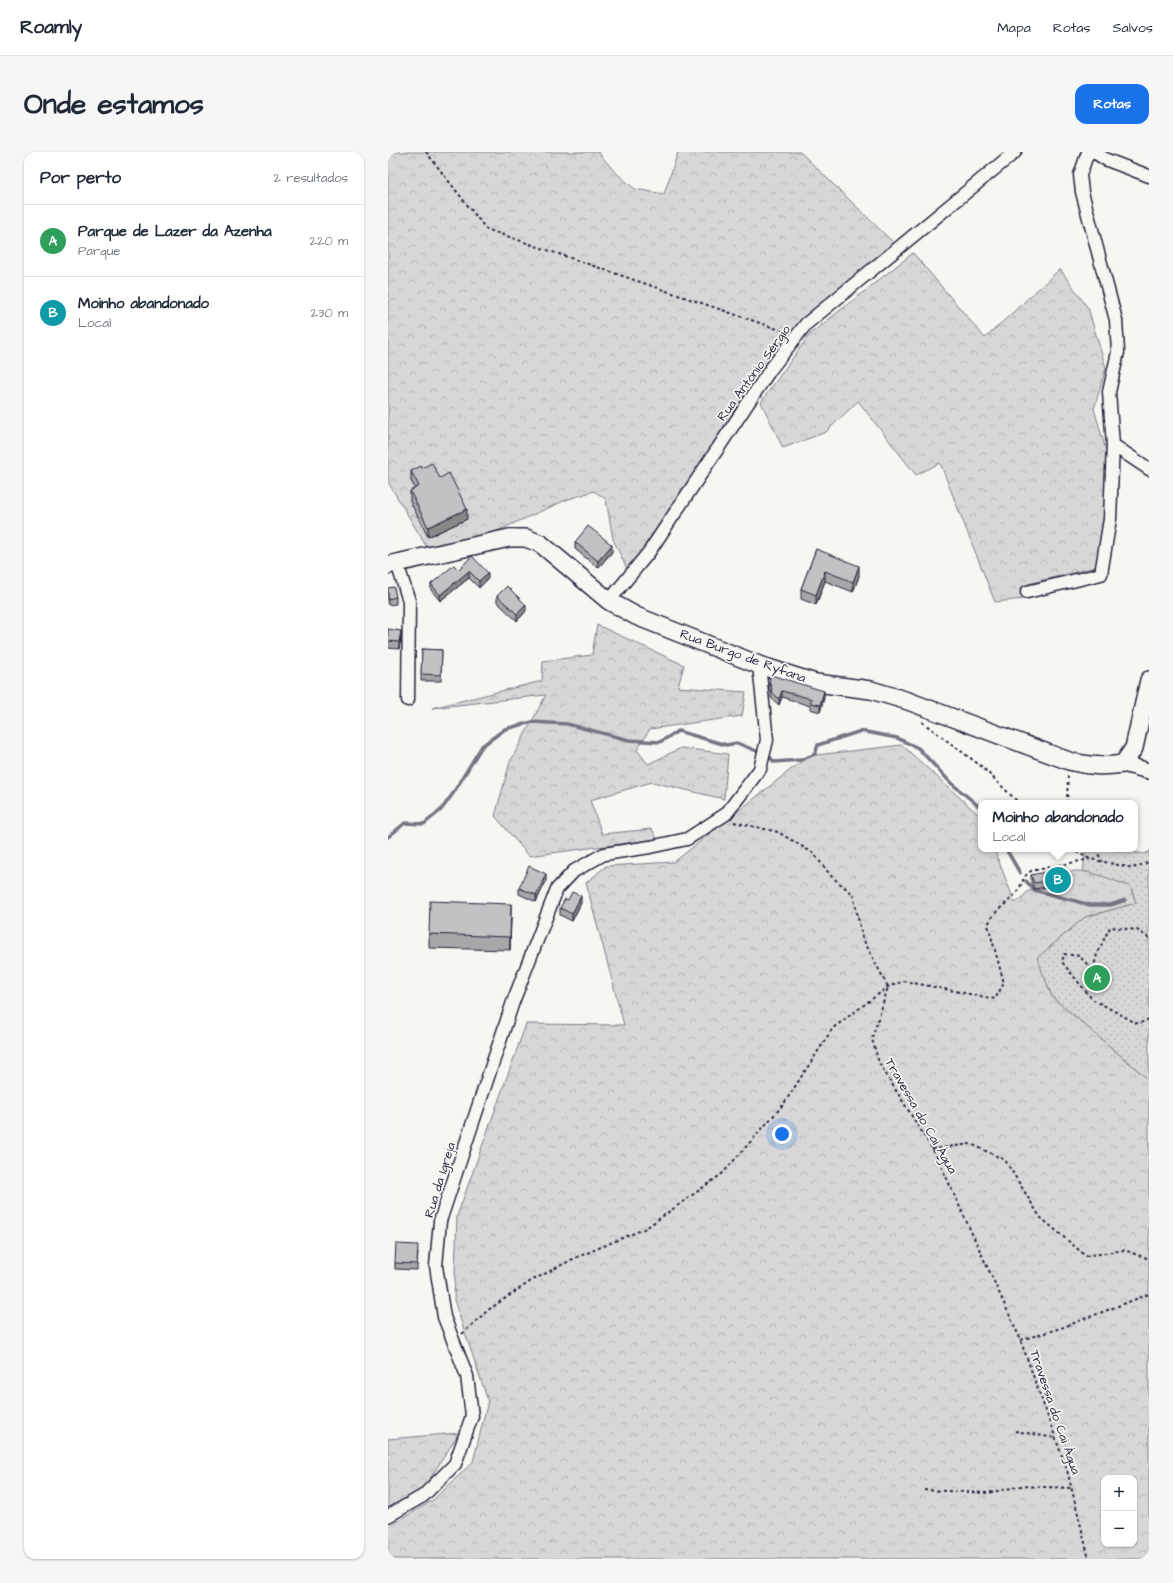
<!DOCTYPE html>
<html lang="pt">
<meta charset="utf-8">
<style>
body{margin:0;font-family:"Architects Daughter",sans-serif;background:#f6f6f7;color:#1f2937}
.controls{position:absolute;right:12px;bottom:12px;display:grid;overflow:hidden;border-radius:8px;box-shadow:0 1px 3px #0004}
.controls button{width:36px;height:36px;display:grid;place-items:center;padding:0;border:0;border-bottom:1px solid #e0e1e3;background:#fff;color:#1f2937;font:20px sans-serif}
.you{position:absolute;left:394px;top:982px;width:14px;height:14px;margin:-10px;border:3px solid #fff;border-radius:50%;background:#1a73e8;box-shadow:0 0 0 6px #1a73e833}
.badge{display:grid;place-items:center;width:26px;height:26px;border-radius:50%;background:#1a73e8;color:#fff;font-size:13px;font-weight:700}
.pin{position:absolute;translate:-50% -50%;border:2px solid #fff;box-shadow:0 1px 4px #0006}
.popup{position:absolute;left:590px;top:648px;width:160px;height:52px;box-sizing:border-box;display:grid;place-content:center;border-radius:8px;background:#fff;filter:drop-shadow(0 1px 3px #0005);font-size:13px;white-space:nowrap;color:#747a83}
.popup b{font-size:15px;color:#1f2937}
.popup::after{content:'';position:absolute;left:50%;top:100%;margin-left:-8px;border:8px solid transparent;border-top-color:#fff}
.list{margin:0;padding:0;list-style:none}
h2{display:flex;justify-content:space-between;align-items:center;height:52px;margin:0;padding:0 16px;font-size:17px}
h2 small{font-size:13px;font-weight:400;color:#747a83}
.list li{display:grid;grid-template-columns:26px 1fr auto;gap:12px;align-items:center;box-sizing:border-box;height:72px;padding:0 16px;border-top:1px solid #e0e1e3}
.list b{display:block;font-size:15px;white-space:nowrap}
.list p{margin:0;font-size:13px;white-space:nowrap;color:#747a83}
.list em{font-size:13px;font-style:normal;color:#747a83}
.map{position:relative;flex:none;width:761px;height:1407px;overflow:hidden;border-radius:12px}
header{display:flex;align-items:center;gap:24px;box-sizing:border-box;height:56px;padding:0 20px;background:#fff;border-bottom:1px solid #e0e1e3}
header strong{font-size:19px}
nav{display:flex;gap:22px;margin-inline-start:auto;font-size:14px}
.intro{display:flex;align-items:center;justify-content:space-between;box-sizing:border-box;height:96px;padding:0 24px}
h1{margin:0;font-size:28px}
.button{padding:10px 18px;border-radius:12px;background:#1a73e8;color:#fff;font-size:14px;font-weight:700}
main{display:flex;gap:24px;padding:0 24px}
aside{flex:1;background:#fff;border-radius:12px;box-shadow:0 1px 3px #0004}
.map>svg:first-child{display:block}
</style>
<header>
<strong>Roamly</strong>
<nav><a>Mapa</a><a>Rotas</a><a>Salvos</a></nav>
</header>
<div class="intro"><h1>Onde estamos</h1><a class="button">Rotas</a></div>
<main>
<aside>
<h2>Por perto<small>2 resultados</small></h2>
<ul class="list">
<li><span class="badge" style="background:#2e9e5b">A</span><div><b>Parque de Lazer da Azenha</b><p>Parque</p></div><em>220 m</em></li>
<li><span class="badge" style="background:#0f9aa8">B</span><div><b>Moinho abandonado</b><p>Local</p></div><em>230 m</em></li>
</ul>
</aside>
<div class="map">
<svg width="761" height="1407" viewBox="0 0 761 1407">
<defs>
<pattern id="green-dots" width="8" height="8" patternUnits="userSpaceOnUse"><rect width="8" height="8" fill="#d7d7d7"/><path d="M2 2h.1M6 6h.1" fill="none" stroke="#b8b8b9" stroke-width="1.8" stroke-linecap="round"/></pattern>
<pattern id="forest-crowns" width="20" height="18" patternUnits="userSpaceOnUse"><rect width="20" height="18" fill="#d7d7d7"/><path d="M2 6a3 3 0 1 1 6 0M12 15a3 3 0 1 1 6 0" fill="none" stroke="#b8b8b9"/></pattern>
</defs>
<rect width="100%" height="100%" fill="#f6f6f2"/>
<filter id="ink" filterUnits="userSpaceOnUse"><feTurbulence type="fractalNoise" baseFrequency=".025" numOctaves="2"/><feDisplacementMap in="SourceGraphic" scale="8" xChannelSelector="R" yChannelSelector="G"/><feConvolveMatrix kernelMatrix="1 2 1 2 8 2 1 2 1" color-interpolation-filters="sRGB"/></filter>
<g filter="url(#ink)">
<path fill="url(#green-dots)" stroke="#7c7c89" d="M698 697H717L757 702 761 699V928L664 845 648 806 697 765 748 751 742 734 695 719Z"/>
<path fill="url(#forest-crowns)" stroke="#7c7c89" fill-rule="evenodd" d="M0 0H210L226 19 247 37 276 42 290 0H412L511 96 401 184 356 253 240 419 225 387 218 347 206 339 178 348 109 379 64 393 40 397 0 330Z
M525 101 597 186 672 117 700 156 718 216 706 257 718 298 719 341 715 386 707 415 640 432 635 447 607 450 552 311 528 323 470 249 438 280 395 296 373 250 422 182Z
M209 473 296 513 290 535 358 540 354 564 262 577 249 598 260 612 293 596 340 602 336 647 264 630 202 648 214 682 264 677 269 687 141 704 107 664 122 610 158 543 44 556 154 529 155 509 204 503Z
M514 593 593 665V697H606L627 751 634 746 640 739 680 732 678 722C691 712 728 730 742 734L748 751 697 765 649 806 664 845 761 928V1407H0V1375L44 1349 85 1310 100 1249 66 1148 69 1064 138 872 236 873 198 731 218 714 286 710 420 604ZM716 1326H746V1392H716Z
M71 1281 36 1336 0 1357V1287Z"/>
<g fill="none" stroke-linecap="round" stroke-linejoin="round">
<path stroke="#757583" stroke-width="3.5" d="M382 605 386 610 413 608 427 602 430 593 473 579 509 586 530 596 563 631 593 656
M0 685 17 671 36 672 53 658 64 643 94 594 117 577 144 570 179 572 241 588 272 590 290 579 338 593 349 591 371 600
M618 697 632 721
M638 729 646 738 702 753H723L737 748"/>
<g stroke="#22223b" stroke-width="15">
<path id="minor" d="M700 0 692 23 694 40 728 168 730 200 721 240 725 293 761 317
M706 0 719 8 761 24
M9 411 21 449 20 548
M639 440 713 422 722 367 725 292
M221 449 261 400 382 218 418 172 627 0
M0 1364 35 1344 67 1312 84 1264 79 1224 56 1165 48 1114 52 1069 125 850 169 737 186 719 216 702 262 695 299 687 338 662 372 617 379 588 371 513"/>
</g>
<g stroke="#22223b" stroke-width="18">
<path id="tertiary" d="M735 612 761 619"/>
</g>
<g stroke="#22223b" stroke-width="20">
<path id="secondary" d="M0 413 121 386H138L153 392 221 449 248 464 371 513 428 531 483 538 520 549 681 609C702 614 714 615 735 612L746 596 761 528"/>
</g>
<path stroke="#22223b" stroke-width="2" stroke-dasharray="3 3" stroke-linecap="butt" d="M38 0 98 77 398 180
M534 570 593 614 631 651
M679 651 680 622
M346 670 390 680 425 701 444 725 465 742 474 785 500 835 484 887 491 911 548 1003 631 1184 679 1318 701 1407
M683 697 702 707 745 716 761 710
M708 697 714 710
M761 786 749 778 722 775 709 802 705 818 691 804 676 802 674 810 704 847 750 872 761 867
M544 997 583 992 617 1008 652 1065 698 1104 736 1098 761 1107
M74 1182 100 1158 143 1129 185 1107 258 1076 334 1022 395 953 445 876 500 835 516 829 607 847 616 831 600 773C606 757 622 751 631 737 635 730 635 724 643 719L702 707
M633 1188 673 1176 761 1142
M627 1279 667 1286
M536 1338 600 1341 633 1334 683 1336"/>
<use href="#minor" stroke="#f6f6f2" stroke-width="12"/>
<use href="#tertiary" stroke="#f6f6f2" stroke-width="15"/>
<use href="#secondary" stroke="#f6f6f2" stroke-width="17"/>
</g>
<path fill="#a7a7a9" stroke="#22223b" d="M34 316 52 326 79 367 40 385 22 349V339L27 336 23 329V319Z
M187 390 224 400 210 416 187 397Z
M428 397 471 424 465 440 437 429 428 453 413 447V437Z
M84 404 100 427 91 436 81 426 52 449 43 438V432L70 418Z
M0 436 8 445V452L0 453Z
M109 444 138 459 129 469 109 450Z
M0 477 13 485 11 497 0 496Z
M34 497 54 498 53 529H33Z
M381 529 436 546 432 560 422 557V554L394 545 391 553 383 546V541L381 536Z
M643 723 680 726V732L646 737 643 729Z
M158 729 148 750 131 742V736Z
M180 748 193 751 184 769 172 763V756Z
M123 765 122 798 41 796V782Z
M30 1100 29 1118 7 1117V1111Z"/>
<path fill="#888889" stroke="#22223b" d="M79 357V367L40 385V375Z
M224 393V400L210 416V409Z
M471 414V424L465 440V430Z
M81 419V426L52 449V443Z
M437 419V429L428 453V443Z
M100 421V427L91 436V429Z
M138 453V459L129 469V462Z
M13 479V485L11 497V490Z
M394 539V545L391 553V547Z
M436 539V546L432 560V553Z
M158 722V729L148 750V743Z
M193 744V751L184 769V762Z
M123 752V765L122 798V785Z"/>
<path fill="#c2c2c4" stroke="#22223b" d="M44 311 52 326 61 321 79 357 40 375 22 339 31 334 23 319 33 314 34 316Z
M200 374 224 393 210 409 187 390Z
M428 397 471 414 465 430 437 419 428 443 413 437Z
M84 404 100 421 91 429 81 419 52 443 43 432 66 413 70 418Z
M119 434 138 453 129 462 109 444Z
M6 435 8 445 0 447V436Z
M0 477 13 479 11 490 0 489Z
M34 497 54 498 53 523 33 522Z
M383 523 436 539 432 553 422 551 424 547 394 539 391 547 383 539 384 537 381 529Z
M141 714 158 722 148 743 131 736Z
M678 716 680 726 646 731 643 723Z
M184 740 193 744 184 762 172 756 177 747 180 748Z
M42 749 123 752 122 785 41 782Z
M8 1092 30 1093 29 1112 7 1111Z"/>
</g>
<g text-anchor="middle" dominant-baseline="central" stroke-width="3.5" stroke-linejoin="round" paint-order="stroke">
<g font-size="13" fill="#22223b" stroke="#f6f6f2">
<text transform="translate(366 221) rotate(-54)">Rua António Sérgio</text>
<text transform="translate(355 504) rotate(20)">Rua Burgo de Ryfana</text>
<text transform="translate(533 964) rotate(60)">Travessa do Cai Água</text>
<text transform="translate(52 1028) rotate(-73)">Rua da Igreja</text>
<text transform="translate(667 1260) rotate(71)">Travessa do Cai Água</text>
</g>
</g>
</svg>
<div class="controls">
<button>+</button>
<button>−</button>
</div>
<div class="you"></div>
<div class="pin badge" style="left:709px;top:826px;background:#2e9e5b">A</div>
<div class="pin badge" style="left:670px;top:728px;background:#0f9aa8">B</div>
<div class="popup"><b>Moinho abandonado</b>Local</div>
</div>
</main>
